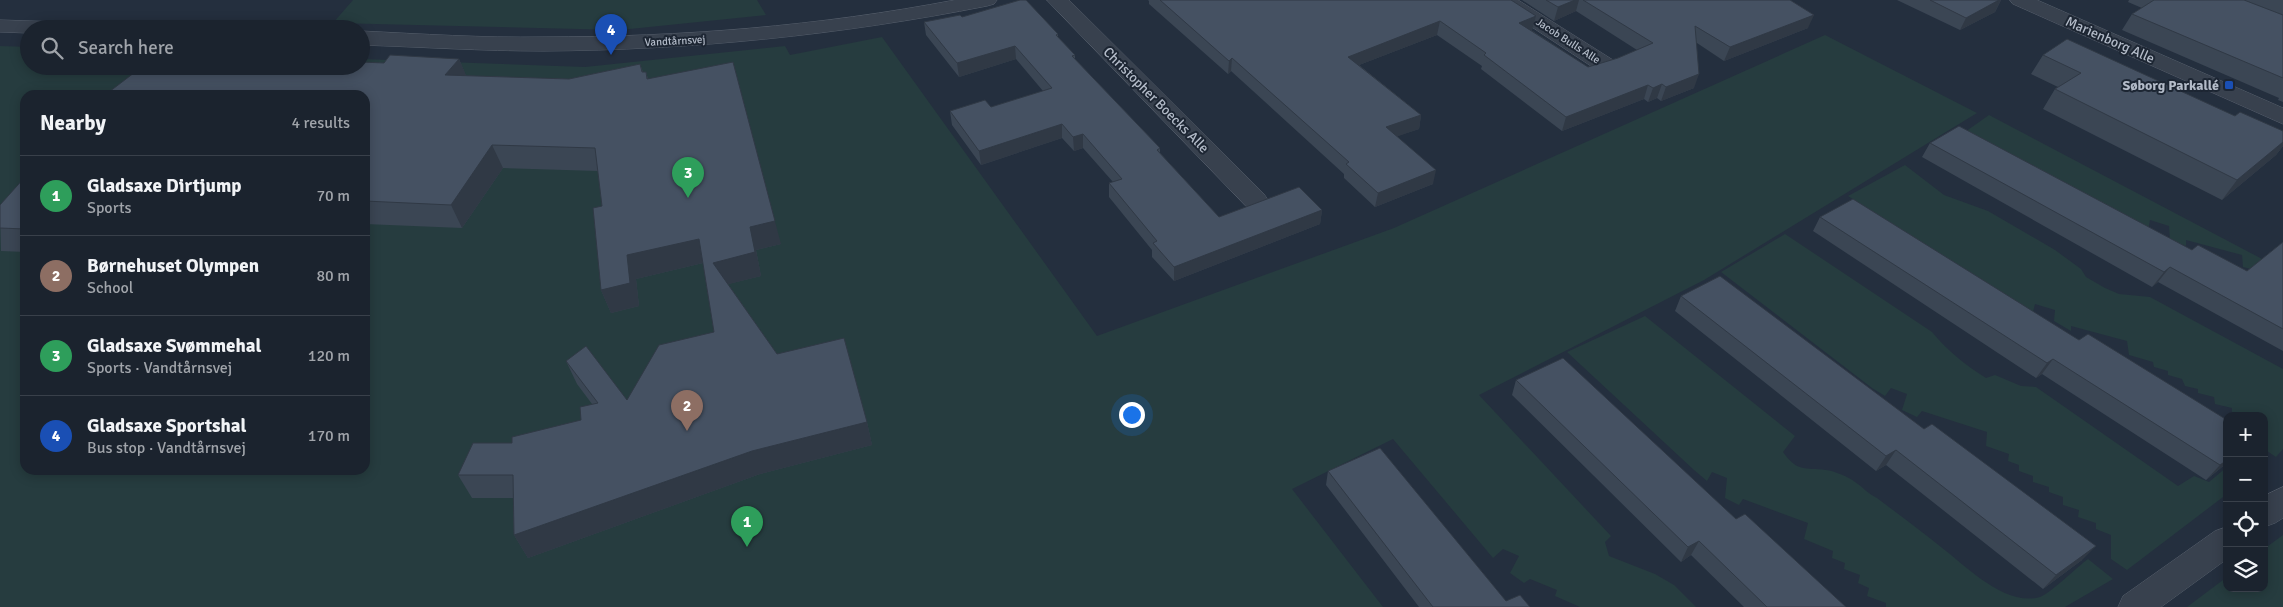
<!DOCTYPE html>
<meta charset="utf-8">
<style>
body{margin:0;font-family:Signika,sans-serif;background:#242b36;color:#f1f3f6}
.controls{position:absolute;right:15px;bottom:15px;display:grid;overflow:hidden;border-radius:10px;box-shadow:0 2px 12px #0003}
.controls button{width:45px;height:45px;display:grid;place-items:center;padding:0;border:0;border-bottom:1px solid #39404a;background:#1b232e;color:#f1f3f6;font:25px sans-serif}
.you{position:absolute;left:1131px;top:414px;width:18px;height:18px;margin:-12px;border:4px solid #fff;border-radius:50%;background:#1a73e8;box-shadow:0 0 0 8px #1a73e833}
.badge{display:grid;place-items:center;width:32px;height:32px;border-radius:50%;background:#ea580c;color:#fff;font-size:16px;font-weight:700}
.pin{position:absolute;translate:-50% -41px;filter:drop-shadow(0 1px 2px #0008)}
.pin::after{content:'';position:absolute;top:26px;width:18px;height:15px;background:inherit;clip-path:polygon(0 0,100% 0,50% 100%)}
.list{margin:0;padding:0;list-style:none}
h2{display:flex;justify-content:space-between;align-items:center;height:65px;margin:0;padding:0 20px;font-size:21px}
h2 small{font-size:16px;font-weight:400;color:#a0a4aa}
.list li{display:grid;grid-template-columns:32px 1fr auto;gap:15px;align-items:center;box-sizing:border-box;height:80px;padding:0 20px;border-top:1px solid #39404a}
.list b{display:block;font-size:19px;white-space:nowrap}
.list p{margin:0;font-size:16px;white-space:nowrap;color:#a0a4aa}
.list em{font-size:16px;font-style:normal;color:#a0a4aa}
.icon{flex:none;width:28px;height:28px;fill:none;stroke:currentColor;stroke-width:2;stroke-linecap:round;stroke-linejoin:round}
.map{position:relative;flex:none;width:2283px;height:607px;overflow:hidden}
.search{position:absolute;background:#1b232e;box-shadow:0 2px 12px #0003;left:20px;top:20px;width:350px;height:55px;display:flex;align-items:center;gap:12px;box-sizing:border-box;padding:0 18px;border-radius:28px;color:#a0a4aa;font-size:19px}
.panel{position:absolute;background:#1b232e;box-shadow:0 2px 12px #0003;left:20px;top:90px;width:350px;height:385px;border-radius:15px}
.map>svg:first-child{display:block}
</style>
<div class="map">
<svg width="2283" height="607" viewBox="0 0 2283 607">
<rect width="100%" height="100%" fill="#242f3e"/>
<path fill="#263c3f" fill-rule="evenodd" d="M353 0H757L766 15 620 30 333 23Z
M1825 35 1977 113 1704 280 1479 395 1611 536 1605 542 1609 556 1655 574 1674 585 1696 607H1580L1555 596 1557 590 1530 579 1524 583 1510 573 1519 556 1503 549 1493 558 1393 439 1292 489 1383 607H0V46L29 47V66H361V59L585 67 785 46 790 55 882 37 1097 336 1394 228ZM25 95H365V470H25Z
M1989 115 2283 270 2275 275 2243 267 2242 255 2186 240V246L2170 240 2169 226 2150 220 2148 230 1965 132Z
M1905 165 1944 195 1988 211 2055 250 2081 269 2086 277 2105 288 2119 294 2150 297 2283 369V449L2276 457 2264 449V416L2232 414V408L2215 404 2214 397 2198 393V389L2185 386 2182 379 2168 375V371L2154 367 2153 362 2129 355 2127 341 2071 326V331L2054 321 2055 310 2035 304 2033 312 1848 196Z
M1785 234 1932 332C1948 351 1965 365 1986 378L1995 375 2021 386 2036 387 2178 486 2194 476 2209 482 2227 467V494L2127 570 2111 559V535L2096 529V523L2078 517 2079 510 2063 505V497L2049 492V487L2033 482V476L2019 471V465L2008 461 2009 454 1986 446 1987 432 1922 411 1917 417 1902 410 1907 394 1891 388 1885 396 1872 388 1721 272Z
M1645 316 1795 436 1783 452C1798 473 1805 467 1826 470 1834 471 1849 477 1855 482 1863 487 1868 494 1877 498 1898 514 1920 530 1941 547 1966 566 2005 607 2040 597 2051 593 2077 567 2088 559L2113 579 2065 607H1886V603L1867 596 1869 588 1858 583 1860 575 1844 569 1845 563 1832 558 1833 551 1804 539 1808 523 1743 499 1739 505 1725 498 1727 478 1712 472 1707 481 1694 470 1567 352Z
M2283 535V607H2187L2227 577V588H2264V549Z"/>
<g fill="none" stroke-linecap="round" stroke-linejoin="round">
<g stroke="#565f6c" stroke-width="1">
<path id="minor" d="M1047 0H1069L1264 194 1268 200 1264 206 1255 208 1246 206Z
M1494 0H1518L1613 60 1616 65 1613 70 1605 72 1597 70 1497 4Z
M2010 0H2037L2283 108V124L2013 4Z
M2283 487V518L2275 523 2264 527V496Z
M2227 527V559L2161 607H2118L2123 596 2215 531Z"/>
</g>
<g stroke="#565f6c" stroke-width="1">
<path id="tertiary" d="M955 0H997L994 4 987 6C840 35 692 50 543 51 482 51 422 47 361 45V31C422 34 483 38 543 37 681 37 819 26 955 0Z
M0 20 94 23 102 24 105 29H29V33L0 32Z"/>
</g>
<use href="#minor" fill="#38414e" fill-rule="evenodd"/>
<use href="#tertiary" fill="#38414e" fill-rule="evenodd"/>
</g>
<path fill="#3b4654" d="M1148 0H1511L1536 16 1532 30H1531L1588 67 1618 58 1637 50 1576 11 1554 21 1522 0H1790L1808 28 1724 61 1697 43 1694 88 1661 101 1657 98 1648 102 1644 99 1562 131 1481 69 1482 66 1437 35 1359 65 1421 115 1419 129 1397 136 1433 184 1375 207 1344 178V174L1231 71 1228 74 1149 4V1Z
M1897 0H2001L1995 12 1960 30Z
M2129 0H2283V102L2278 100 2279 98 2122 30 2132 14 2142 8 2128 2Z
M962 17 1058 34V37L1075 55V59L1160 148V153L1219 217 1322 210 1320 224 1174 281 1152 257V250L1109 197V183L1113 182 1083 148 1074 151 1062 138 981 165 952 125 950 111 991 107 1043 91 1016 59 959 77 926 35 924 22Z
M2043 55 2283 131V146L2276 155 2222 200 2043 109 2055 89 2058 87 2031 74Z
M459 59 466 76 569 79 640 64 643 72H646L648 79 781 244 756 250 761 276 728 284 777 354 867 422 872 445 760 474 528 558 514 535 513 498H472L458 475 512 443 581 420 592 404 577 384 566 361 627 400 714 332 703 263 636 279 639 306 611 313 601 290 602 206 598 171 503 168 462 228 365 224V95L384 63Z
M1930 143 2192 250 2247 271 2283 242V351L2158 282 2152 287 1922 157Z
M25 177V252L1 251 0 205Z
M1820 217 2079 340 2227 420V463L2206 480 2042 374 2036 378 1813 231Z
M1681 296 1924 429 2082 560 2043 589 1886 465 1876 471 1675 311Z
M1516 380 1736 519 1846 607H1744L1691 555 1681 562 1512 395Z
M1328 471 1506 601 1530 607H1419L1326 485Z"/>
<path fill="#303945" d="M1575 0H1579L1576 11 1554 21 1558 7Z
M1999 0H2001L1995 12 1960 30 1966 18Z
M1814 15 1808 28 1724 61 1730 47Z
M1536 16 1532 30 1516 37 1519 23Z
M1440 21 1437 35 1346 70 1348 57Z
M1015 46 1016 59 959 77 957 63Z
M1232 58 1231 71 1228 74 1229 61Z
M459 59 469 82 445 75Z
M733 62 781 244 756 250 761 276 721 286 713 263Z
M1699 74 1694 88 1661 101 1666 87Z
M1662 84 1657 98 1648 102 1653 88Z
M1648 85 1644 99 1562 131 1566 117Z
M1421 115 1419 129 1384 141 1386 127Z
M1062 124V138L981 165 979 151Z
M1083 134V148L1074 151 1073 137Z
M2283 142V146L2276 155 2222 200 2237 180Z
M492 145 503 168 462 228 451 205Z
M1436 170 1433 184 1375 207 1378 193Z
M1322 210 1320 224 1174 281V267Z
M699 239 707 262 636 279 639 306 611 313 601 290 627 255Z
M2170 267 2158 282 2152 287 2164 272Z
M2053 359 2042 374 2036 378 2047 363Z
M867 422 872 445 760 474 528 558 514 535 752 451Z
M1896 450 1886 465 1876 471 1886 456Z
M2227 460V463L2206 480 2220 465Z
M1699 541 1691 555 1681 562 1688 547Z
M2096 546 2082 560 2043 589 2056 575Z"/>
<path fill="#455162" stroke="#303945" d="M1020 0H1026L1058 34 1056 35 1075 55 1072 56 1160 148 1157 150 1219 217 1299 187 1322 210 1174 267 1153 243 1157 241 1109 183 1122 179 1083 134 1073 137 1062 124 979 151 950 111 985 100 991 107 1052 88 1015 46 957 63 924 22 960 15 962 17Z
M1160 0H1511L1536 16 1519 23 1588 67 1618 58 1653 43 1583 0H1790L1814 15 1730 47 1695 26 1699 74 1666 87 1662 84 1653 88 1648 85 1566 117 1484 55 1486 53 1440 21 1348 57 1421 115 1386 127 1436 170 1378 193 1346 164 1349 162 1232 58 1229 61Z
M1546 0H1575L1558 7Z
M1930 0H1999L1966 18Z
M2154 0H2244L2283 15V78L2132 14Z
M2067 39 2235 116 2240 112 2283 131V142L2237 180 2055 89 2081 73 2043 55Z
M390 55 459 59 445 75 569 79 640 64 642 72H646L647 79 733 62 775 221 750 227 755 252 713 263 777 354 844 338 867 422 752 451 514 535 513 475H458L473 443H512V437L581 420 580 407 598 403 566 361 586 346 627 400 659 345 714 332 699 239 627 255 630 283 601 290 593 208 602 206 595 148 492 145 451 205 365 201V95H105L143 66H361V62L384 63Z
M1959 126 2192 250 2198 245 2247 271 2283 242V329L2170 267 2164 272 1930 143Z
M25 177V229L0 228V205Z
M1853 199 2079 340 2088 334 2227 420V460L2220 465 2053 359 2047 363 1820 217Z
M1720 276 1924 429 1932 424 2096 546 2056 575 1896 450 1886 456 1681 296Z
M1563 358 1736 519 1745 514 1846 607H1767L1699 541 1688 547 1516 380Z
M1380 448 1506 601 1520 595 1530 607H1433L1328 471Z"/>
<rect fill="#1a4fb4" stroke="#1d2633" stroke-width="2" x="2224" y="80" width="10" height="10" rx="2.5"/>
<g text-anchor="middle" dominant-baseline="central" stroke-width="4" stroke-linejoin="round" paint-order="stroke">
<g font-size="11" fill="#b4bcc9" stroke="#1d2633">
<text transform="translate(675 41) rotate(-3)">Vandtårnsvej</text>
<text transform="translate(1568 41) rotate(33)">Jacob Bulls Alle</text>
</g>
<g font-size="14" fill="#b4bcc9" stroke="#1d2633">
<text transform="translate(2110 40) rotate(24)">Marienborg Alle</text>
<text transform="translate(1156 100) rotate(45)">Christopher Boecks Alle</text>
</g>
<g font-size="14" font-weight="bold" fill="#b4bcc9" stroke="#1d2633" text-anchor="end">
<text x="2219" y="85">Søborg Parkallé</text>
</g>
</g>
</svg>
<div class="controls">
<button>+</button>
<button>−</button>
<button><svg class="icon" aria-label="locate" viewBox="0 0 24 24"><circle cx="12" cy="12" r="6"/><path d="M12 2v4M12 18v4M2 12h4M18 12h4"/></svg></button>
<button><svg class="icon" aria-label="layers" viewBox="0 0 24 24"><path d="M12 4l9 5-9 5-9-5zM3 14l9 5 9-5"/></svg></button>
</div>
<div class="you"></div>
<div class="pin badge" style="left:747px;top:547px;background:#2e9e5b">1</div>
<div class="pin badge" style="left:687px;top:431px;background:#8d6e63">2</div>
<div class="pin badge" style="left:688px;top:198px;background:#2e9e5b">3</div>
<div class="pin badge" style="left:611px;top:55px;background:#1a4fb4">4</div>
<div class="search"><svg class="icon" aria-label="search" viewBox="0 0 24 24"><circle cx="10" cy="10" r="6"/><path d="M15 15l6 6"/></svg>Search here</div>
<section class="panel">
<h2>Nearby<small>4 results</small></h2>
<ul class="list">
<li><span class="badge" style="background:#2e9e5b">1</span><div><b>Gladsaxe Dirtjump</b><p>Sports</p></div><em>70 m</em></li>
<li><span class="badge" style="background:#8d6e63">2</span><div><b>Børnehuset Olympen</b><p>School</p></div><em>80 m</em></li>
<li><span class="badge" style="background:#2e9e5b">3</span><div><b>Gladsaxe Svømmehal</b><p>Sports · Vandtårnsvej</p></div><em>120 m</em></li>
<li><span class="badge" style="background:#1a4fb4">4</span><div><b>Gladsaxe Sportshal</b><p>Bus stop · Vandtårnsvej</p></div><em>170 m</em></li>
</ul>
</section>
</div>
